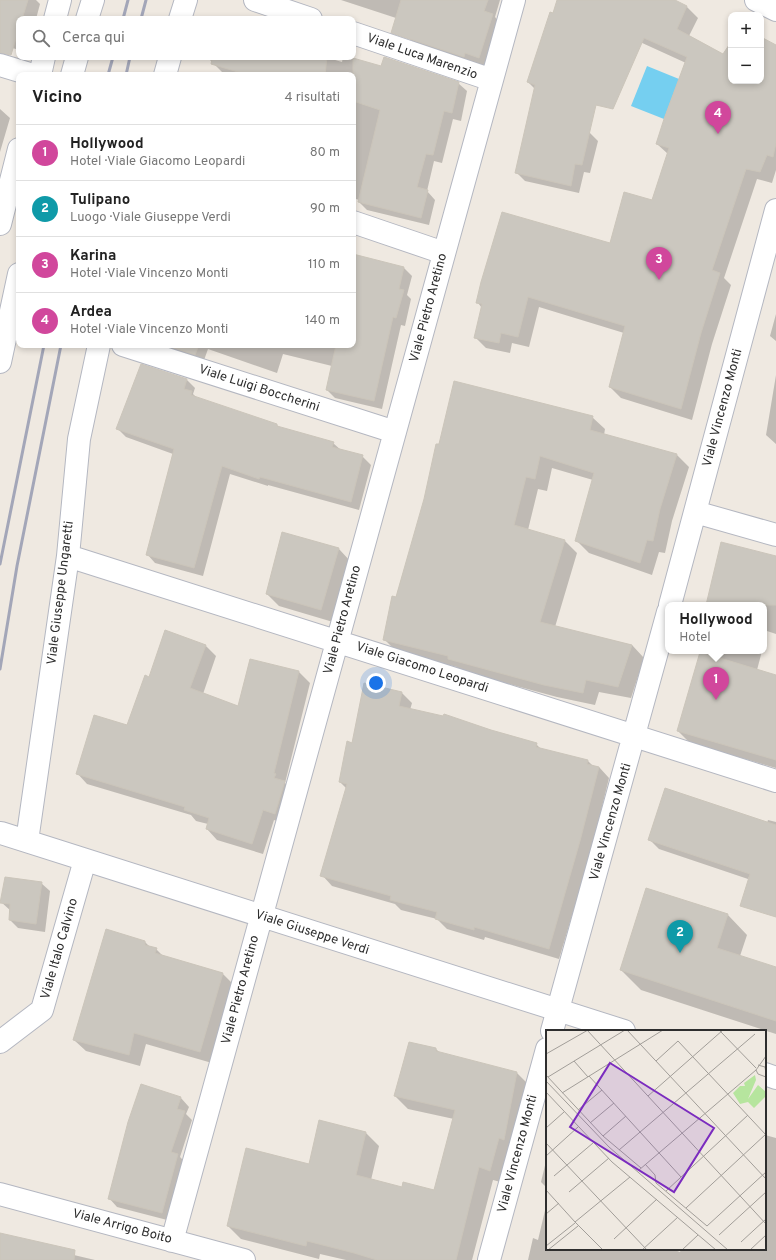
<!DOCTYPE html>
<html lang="it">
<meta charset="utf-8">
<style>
body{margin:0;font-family:Overpass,sans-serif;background:#f2f2f2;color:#222}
.controls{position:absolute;right:12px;top:12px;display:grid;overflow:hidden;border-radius:8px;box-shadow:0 2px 6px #0003}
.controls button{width:36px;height:36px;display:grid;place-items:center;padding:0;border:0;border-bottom:1px solid #e0e0e0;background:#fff;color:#222;font:20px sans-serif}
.you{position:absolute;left:376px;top:683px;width:14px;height:14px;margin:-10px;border:3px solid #fff;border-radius:50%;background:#1a73e8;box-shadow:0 0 0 6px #1a73e833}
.badge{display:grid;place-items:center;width:26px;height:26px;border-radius:50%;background:#4264fb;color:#fff;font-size:13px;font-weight:700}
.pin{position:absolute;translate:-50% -33px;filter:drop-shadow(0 1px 2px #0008)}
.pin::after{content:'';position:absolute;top:21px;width:14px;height:12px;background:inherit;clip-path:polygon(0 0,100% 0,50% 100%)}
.popup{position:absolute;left:665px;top:602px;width:102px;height:52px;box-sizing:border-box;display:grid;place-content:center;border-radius:8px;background:#fff;filter:drop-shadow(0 1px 3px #0005);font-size:13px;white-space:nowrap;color:#767676}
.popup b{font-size:15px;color:#222}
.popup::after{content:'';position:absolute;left:50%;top:100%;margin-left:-8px;border:8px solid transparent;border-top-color:#fff}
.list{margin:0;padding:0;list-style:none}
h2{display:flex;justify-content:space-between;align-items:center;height:52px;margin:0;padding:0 16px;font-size:17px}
h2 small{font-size:13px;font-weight:400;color:#767676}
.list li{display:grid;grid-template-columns:26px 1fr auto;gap:12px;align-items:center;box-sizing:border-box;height:56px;padding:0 16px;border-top:1px solid #e0e0e0}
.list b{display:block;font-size:15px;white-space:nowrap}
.list p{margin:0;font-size:13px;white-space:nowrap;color:#767676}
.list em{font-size:13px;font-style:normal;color:#767676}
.icon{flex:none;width:22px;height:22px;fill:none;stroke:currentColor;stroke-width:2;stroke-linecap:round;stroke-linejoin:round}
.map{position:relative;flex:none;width:776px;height:1260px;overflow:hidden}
.search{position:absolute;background:#fff;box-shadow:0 2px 6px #0003;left:16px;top:16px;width:340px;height:44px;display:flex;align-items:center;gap:10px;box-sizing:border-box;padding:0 14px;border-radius:8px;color:#767676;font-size:15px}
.panel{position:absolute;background:#fff;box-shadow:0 2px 6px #0003;left:16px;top:72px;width:340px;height:276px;border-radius:8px}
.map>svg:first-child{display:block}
</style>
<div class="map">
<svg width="776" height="1260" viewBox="0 0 776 1260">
<rect width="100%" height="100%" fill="#efe9e1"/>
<path fill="#75cff0" d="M647 66 679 79 664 119 631 106Z"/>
<path fill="#0003" d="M0 0H36L40 4 36 19H19V50L0 44Z
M341 0H500L495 17 502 25 488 67 419 48 409 38 396 18Z
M558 0H607L589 132 598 141 590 173 584 172 579 193 525 181 517 173 535 89 528 82Z
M643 0H673L687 7 698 18 689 36 724 55 731 44V81H761V38L776 46V170L772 183 757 179 724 278 731 285 712 344 692 420 621 398 610 387 624 333 539 307 529 347 512 343 510 353 486 348 475 337 482 308 478 303 611 245 653 201 668 154 657 144 686 63 640 42Z
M225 16 236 19H224Z
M207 57H325L342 62 343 57H348L381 68 458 83 467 91 461 121 453 119 442 163 434 161 427 191 435 200 429 225 367 210 359 202V200L353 198V75H222L223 73Z
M0 109 10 118 0 152Z
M353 255 404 268 412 276 407 295 411 299 405 326 401 325 382 409 335 398 327 390 332 366 283 354 277 373 208 349 203 363 156 345H353Z
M776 314V341L770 336Z
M776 375V444L766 435Z
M187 380 195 388 193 394 197 398 277 425 279 428 333 443 342 451 362 456 371 465 359 510 268 485V486L230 474 203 576 155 563 147 554 173 454 126 437 117 428Z
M592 417 605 429 604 435 677 455 689 467 672 521 665 553 659 552 652 575 589 553 576 540 593 480 552 468 547 491 538 489 528 530 565 541 577 553 555 627 632 645 644 658 631 698 599 692 595 705 557 697 461 671 457 667 397 652 384 639 425 499Z
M339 549 351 562 333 622 279 606 267 594Z
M776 560V634L767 631 764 643V605H707Z
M205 645 216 656 203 694 239 707 250 660 299 672 310 683 285 783 295 793 285 824 274 820 263 854 217 840 207 829 208 824 196 821 191 815 87 784 77 773 127 726 149 678Z
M701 651H762L757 670 776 676V768L690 743 678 731Z
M401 692 412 703 410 710 536 744 541 749 588 761 593 766 599 767 609 778 591 852 559 959 485 937 484 940 447 929 437 919 401 910 395 904 332 886 322 875 347 789 340 782 353 744Z
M768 820 776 822V886L749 877 748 879 659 849 650 840 767 823Z
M41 883 50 891 45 932 18 928 10 920 11 911 1 902Z
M728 915 747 935 740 956 776 968V1034L641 990 621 970Z
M145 942 150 947 156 949 164 957 222 973 234 985 212 1063 146 1044 140 1066 86 1051 74 1040Z
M436 1049 440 1053 517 1073 530 1086 504 1183 493 1180 472 1260H346L320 1254 319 1259 241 1239 228 1226 310 1165 366 1133 379 1146 371 1180 402 1189 435 1192 454 1119 408 1109 395 1096Z
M141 1085 181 1098 189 1107 186 1114 192 1120 180 1157 186 1163 171 1221 117 1207 109 1198Z
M765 1135 776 1138V1260H528L533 1238 538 1240 547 1202V1249H665L671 1251 672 1249 680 1252 681 1249H765Z
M547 1157V1188L541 1182Z
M0 1234 40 1247 95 1260H0Z"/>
<path fill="#cbc7bf" stroke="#cbc5ba" d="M0 0H28L22 19H19V29L11 55 0 53Z
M401 0H488L484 11 493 14 479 58 465 53 464 57 391 33Z
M557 0H675L687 6 677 29 723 54 731 42V81H761V37L776 45V143L773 157 767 155 760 172 746 169 712 270 720 273 701 333 681 409 609 387 625 326 528 297 518 337 501 333 499 343 474 338 482 304 476 303 481 282 502 212 610 243 624 192 652 200 669 148 656 144 664 119 687 57 644 38 613 109 596 105 582 165 575 164 571 186 515 173 535 85 527 82 550 12 553 13Z
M204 57H327L325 75H248L211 64 212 59Z
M384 57 459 82 452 113 444 111 433 155 426 154 417 187 428 190 421 218 358 202 380 110 353 101V58L381 66Z
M353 254 404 267 399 289 404 290 396 318 393 317 374 401 326 390 336 345H353Z
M164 345H199L195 355Z
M141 364 187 379 184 389 192 391 191 395 277 424V426L334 442 332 447 363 455 351 502 260 477 259 479 222 466 194 568 146 555 174 449 116 429Z
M454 381 593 416 590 430 677 454 660 509 653 541 647 540 640 563 575 541 594 473 540 456 535 479 526 477 514 525 565 540 540 622 632 645 618 687 586 680 583 693 544 685 448 659V656L383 640 392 596 396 597 424 499 436 444H439Z
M282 532 339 548 321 610 266 594Z
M721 542 776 556V605H706Z
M165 630 206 645 190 688 238 706 250 659 299 671 274 773 276 774 274 778 285 781 275 814 263 810 252 844 206 829 209 818 184 810 185 807 76 774 94 715 127 725 145 675 149 677Z
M700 652 776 675V760L677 731Z
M364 683 402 692 399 706 443 716 444 714 491 730 537 743 536 747 588 760 587 764 599 767 580 841 549 949 474 927V930L435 919 437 912 390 900 391 896 320 876 347 784 339 782 347 741 352 743Z
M665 788 776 825V917L740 906 750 874 648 840Z
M5 877 42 882 36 924 9 920 10 904 0 903Z
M646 888 728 914 717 948 776 967V1021L620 970Z
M106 929 145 941V945L157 948 155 953 223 973 200 1052 134 1033 129 1055 73 1040Z
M409 1042 436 1048V1051L517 1072 504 1140 499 1138 490 1171 479 1167 456 1260H377L354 1253 307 1241 306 1246 227 1226 246 1148 309 1164 319 1120 366 1132 356 1175 402 1187 403 1182 434 1190 455 1110 394 1096Z
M141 1084 181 1097 177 1109 185 1111 171 1152 178 1154 162 1213 108 1199 128 1122Z
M0 1233 75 1250 74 1260H0Z"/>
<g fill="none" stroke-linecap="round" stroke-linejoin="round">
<g stroke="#b4b7c1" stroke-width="24">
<path id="minor" d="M255 0 311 19
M756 0 776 10
M55 19 60 0
M87 19 93 0
M180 19 186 0
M353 33 492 80
M0 65 33 75
M40 75 44 57
M72 75 77 57
M165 75 170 57
M353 222 444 253
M0 224 19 149
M123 345 395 432
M0 362 19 274
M695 512 776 535
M68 556 776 781
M670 605 776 210
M1 833 624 1031
M27 841 68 556 79 439 99 345
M552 1031 668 612
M0 1042 42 1010 85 860
M765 1074 776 1078
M0 1194 244 1260
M172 1241 514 0
M489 1260 547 1049"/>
</g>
<use href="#minor" stroke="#fff" stroke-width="22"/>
<path stroke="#a3a6b8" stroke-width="3" d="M123 19 128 0
M141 19 146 0
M108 75 113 57
M126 75 130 57
M0 564 44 345
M0 669 17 566 61 345"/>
</g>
<g text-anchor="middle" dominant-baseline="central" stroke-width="3" stroke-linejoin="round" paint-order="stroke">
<g font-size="13" fill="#2e2e2e" stroke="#fff">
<text transform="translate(422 57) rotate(19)">Viale Luca Marenzio</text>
<text transform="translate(429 308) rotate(-75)">Viale Pietro Aretino</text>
<text transform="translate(259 389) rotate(18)">Viale Luigi Boccherini</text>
<text transform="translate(723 408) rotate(-75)">Viale Vincenzo Monti</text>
<text transform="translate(61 593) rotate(-83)">Viale Giuseppe Ungaretti</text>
<text transform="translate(343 620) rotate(-75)">Viale Pietro Aretino</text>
<text transform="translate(422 668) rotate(18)">Viale Giacomo Leopardi</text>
<text transform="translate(611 822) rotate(-74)">Viale Vincenzo Monti</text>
<text transform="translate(312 933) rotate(18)">Viale Giuseppe Verdi</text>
<text transform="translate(60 949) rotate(-74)">Viale Italo Calvino</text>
<text transform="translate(241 990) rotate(-75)">Viale Pietro Aretino</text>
<text transform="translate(518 1154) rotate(-75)">Viale Vincenzo Monti</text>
<text transform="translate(122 1227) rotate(15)">Viale Arrigo Boito</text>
</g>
</g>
<g transform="translate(546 1030)">
<rect width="220" height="220" fill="#efe9e1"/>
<path d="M209 45 210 50 202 69 212 55 220 62V66L208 78 202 72 194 74 187 63 194 56H199L198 53Z" fill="#b6e59e"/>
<path fill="none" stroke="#a29e99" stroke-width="1" d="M41 0 220 194M81 0 220 149M174 1 210 38M0 24 42 0M220 26 210 40 212 44 220 47M28 31 42 47M110 31 132 11 220 105M212 35 219 37 220 43M0 45 57 106 95 138M43 46 135 147M2 47 79 0M0 51 63 117 182 220M0 62 66 132 170 220M16 63 117 0M102 66 177 0M32 80 56 60M44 93 68 73M0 98 18 82M57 106 80 86M0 113 101 220M73 120 209 4M0 126 32 97M99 134 109 145 110 153 161 196 220 142M93 140 210 40M8 146 47 113M0 160 29 192M120 161 202 85M23 162 63 128M140 178 220 104M0 184 13 173M173 205 220 162M68 209 111 169M195 212 220 189M0 216 29 193M2 220 32 196M57 220 29 192 84 147M96 220 132 187M136 220 152 205M204 220 220 205"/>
<path fill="#7b2cbf" fill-opacity="0.15" stroke="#7b2cbf" stroke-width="2" d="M64 33 168 98 128 162 24 97Z"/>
<rect width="220" height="220" fill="none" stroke="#2e2e2e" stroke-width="2"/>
</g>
</svg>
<div class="controls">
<button>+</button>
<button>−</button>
</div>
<div class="you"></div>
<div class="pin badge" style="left:716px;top:700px;background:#d1479c">1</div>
<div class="popup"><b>Hollywood</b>Hotel</div>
<div class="pin badge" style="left:680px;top:953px;background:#0f9aa8">2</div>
<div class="pin badge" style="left:659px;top:280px;background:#d1479c">3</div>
<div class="pin badge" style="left:718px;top:134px;background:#d1479c">4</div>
<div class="search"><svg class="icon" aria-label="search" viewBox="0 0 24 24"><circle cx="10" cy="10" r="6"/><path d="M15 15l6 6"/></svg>Cerca qui</div>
<section class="panel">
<h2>Vicino<small>4 risultati</small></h2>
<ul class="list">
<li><span class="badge" style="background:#d1479c">1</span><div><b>Hollywood</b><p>Hotel · Viale Giacomo Leopardi</p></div><em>80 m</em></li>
<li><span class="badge" style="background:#0f9aa8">2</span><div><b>Tulipano</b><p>Luogo · Viale Giuseppe Verdi</p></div><em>90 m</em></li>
<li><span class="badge" style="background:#d1479c">3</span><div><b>Karina</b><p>Hotel · Viale Vincenzo Monti</p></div><em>110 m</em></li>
<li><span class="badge" style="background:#d1479c">4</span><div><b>Ardea</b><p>Hotel · Viale Vincenzo Monti</p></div><em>140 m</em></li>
</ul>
</section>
</div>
